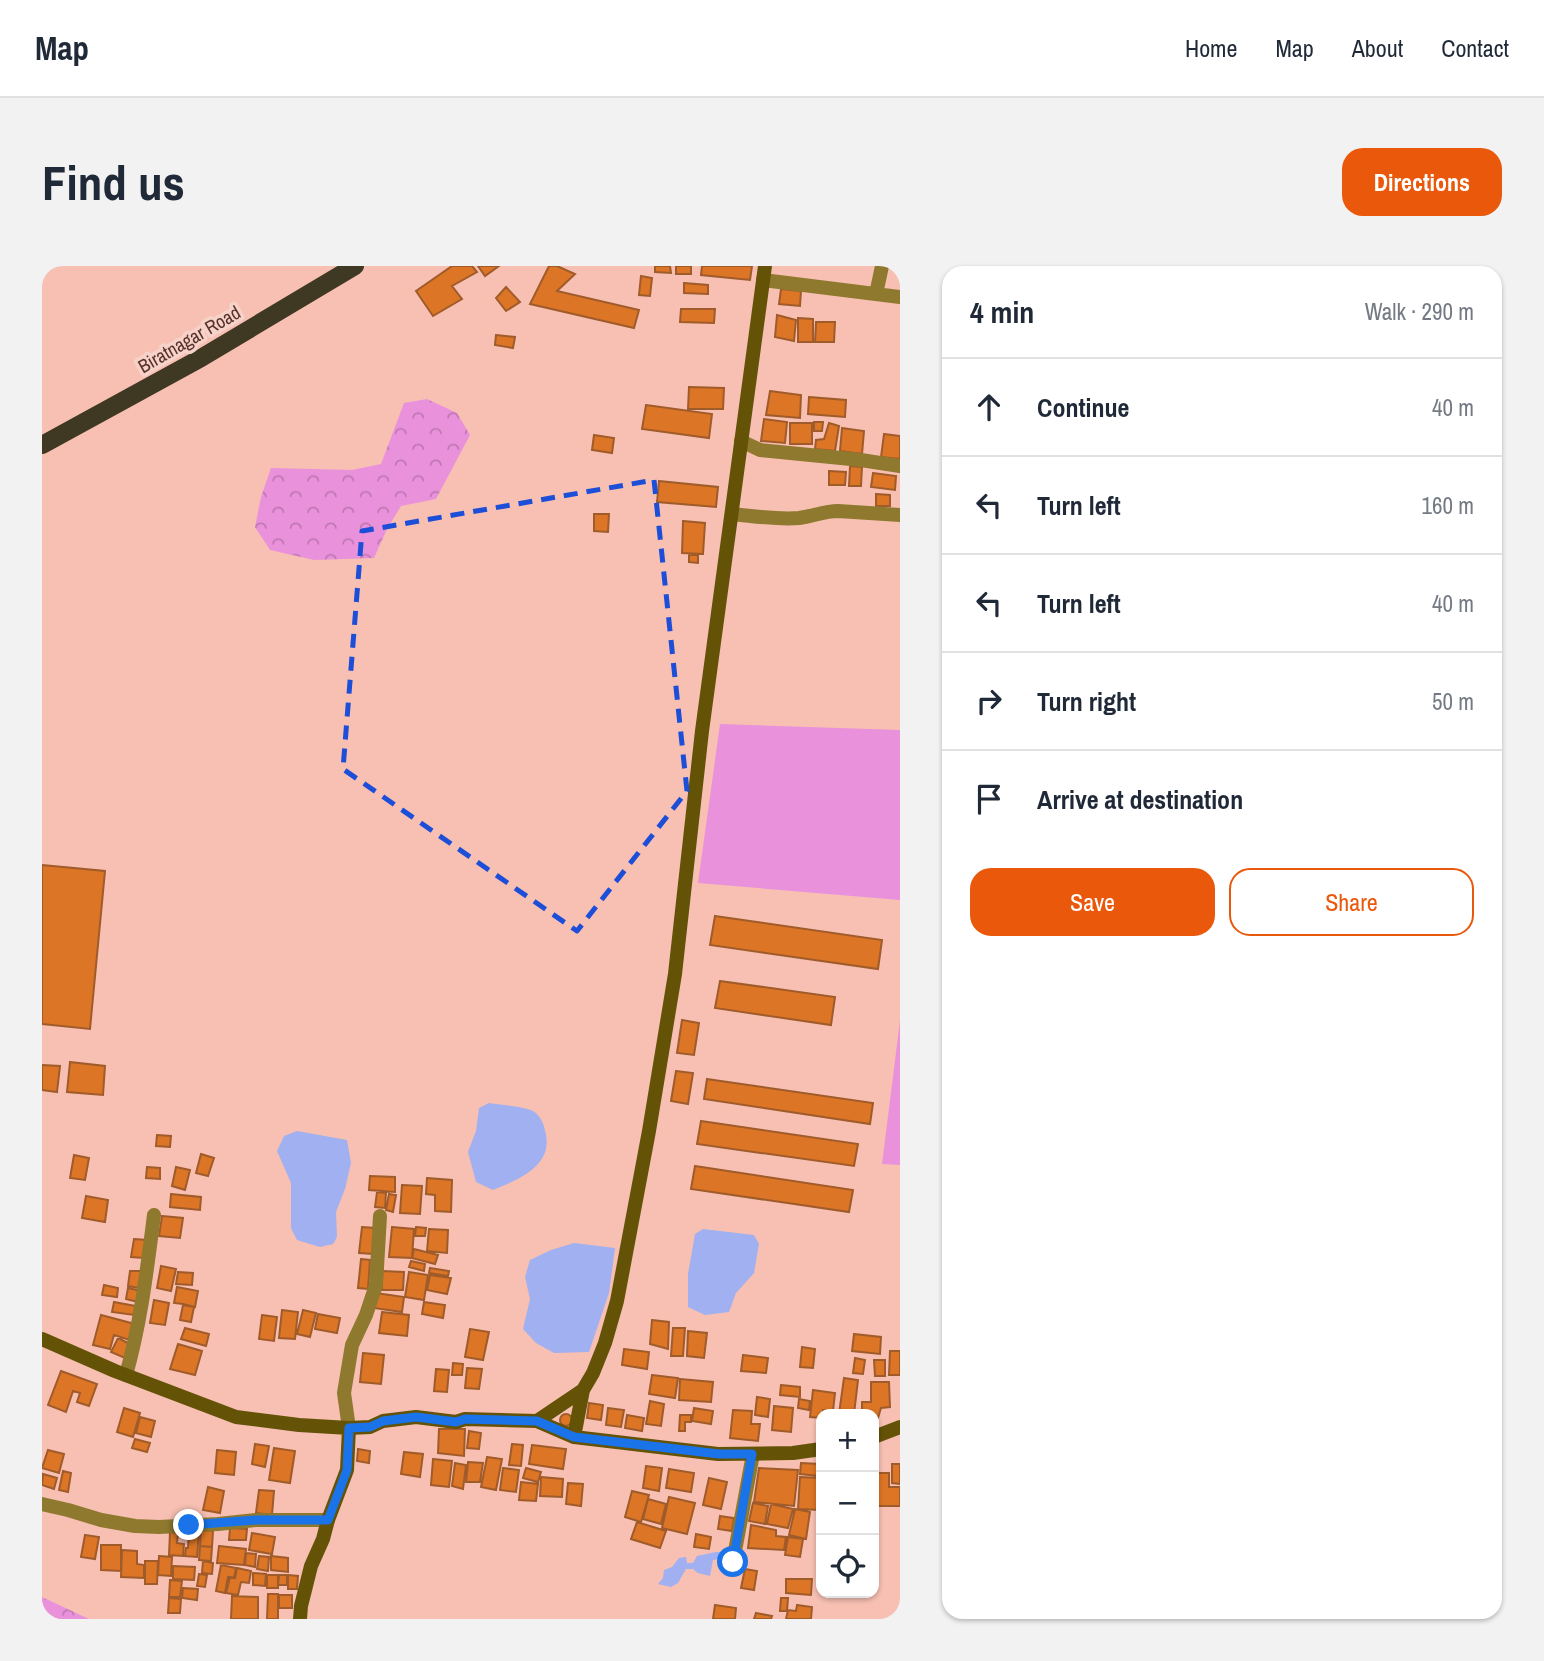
<!DOCTYPE html>
<meta charset="utf-8">
<style>
body{margin:0;font-family:"Archivo Narrow",sans-serif;background:#f2f2f3;color:#1f2937}
.controls{position:absolute;right:21px;bottom:21px;display:grid;overflow:hidden;border-radius:14px;box-shadow:0 2px 5px #0004}
.controls button{width:63px;height:63px;display:grid;place-items:center;padding:0;border:0;border-bottom:2px solid #e0e1e3;background:#fff;color:#1f2937;font:35px sans-serif}
.stop{position:absolute;width:21px;height:21px;margin:-16px;border:5px solid #1a73e8;border-radius:50%;background:#fff}
.stop.end{background:#1a73e8;border-color:#fff;box-shadow:0 2px 7px #0008}
.list{margin:0;padding:0;list-style:none}
h2{display:flex;justify-content:space-between;align-items:center;height:91px;margin:0;padding:0 28px;font-size:30px}
h2 small{font-size:23px;font-weight:400;color:#747a83}
.list li{display:grid;grid-template-columns:46px 1fr auto;gap:21px;align-items:center;box-sizing:border-box;height:98px;padding:0 28px;border-top:2px solid #e0e1e3}
.list b{display:block;font-size:26px;white-space:nowrap}
.list em{font-size:23px;font-style:normal;color:#747a83}
.actions{display:flex;gap:14px;padding:21px 28px}
.actions a{flex:1;padding:16px 0;border:2px solid #ea580c;border-radius:21px;text-align:center;font-size:24px;color:#ea580c}
.actions .main{background:#ea580c;color:#fff}
.icon{flex:none;width:38px;height:38px;fill:none;stroke:currentColor;stroke-width:2;stroke-linecap:round;stroke-linejoin:round}
.map{position:relative;flex:none;width:858px;height:1353px;overflow:hidden;border-radius:21px}
header{display:flex;align-items:center;gap:42px;box-sizing:border-box;height:98px;padding:0 35px;background:#fff;border-bottom:2px solid #e0e1e3}
header strong{font-size:33px}
nav{display:flex;gap:38px;margin-inline-start:auto;font-size:24px}
.intro{display:flex;align-items:center;justify-content:space-between;box-sizing:border-box;height:168px;padding:0 42px}
h1{margin:0;font-size:49px}
.button{padding:18px 32px;border-radius:21px;background:#ea580c;color:#fff;font-size:24px;font-weight:700}
main{display:flex;gap:42px;padding:0 42px}
aside{flex:1;background:#fff;border-radius:21px;box-shadow:0 2px 5px #0004}
.map>svg:first-child{display:block}
</style>
<header>
<strong>Map</strong>
<nav><a>Home</a><a>Map</a><a>About</a><a>Contact</a></nav>
</header>
<div class="intro"><h1>Find us</h1><a class="button">Directions</a></div>
<main>
<div class="map">
<svg width="858" height="1353" viewBox="0 0 858 1353">
<defs>
<pattern id="forest-crowns" width="20" height="18" patternUnits="userSpaceOnUse" patternTransform="scale(1.75)"><rect width="20" height="18" fill="#e991db"/><path d="M2 6a3 3 0 1 1 6 0M12 15a3 3 0 1 1 6 0" fill="none" stroke="#c077b2"/></pattern>
</defs>
<rect width="100%" height="100%" fill="#f7c0b3"/>
<path fill="#e991db" d="M678 458 858 464V634L656 617Z
M858 755V899L840 898Z"/>
<path fill="url(#forest-crowns)" d="M385 133 415 147 428 169 394 233 359 240 345 263 332 292 272 294 228 284 213 261 219 231 229 202 310 204 339 198 362 137Z
M0 1331 47 1353H0Z"/>
<path fill="#a0b0f0" d="M447 837C458 839 482 840 491 845 500 851 502 859 504 869 510 901 475 914 451 924L434 916 426 886 434 865 437 842Z
M255 865 305 874 309 897 303 923 294 946 295 971 291 978 278 981 255 974 249 962V917L235 885 242 870Z
M661 963 712 969 717 978 712 1007 694 1027 687 1046 663 1049 646 1041V1008L653 968Z
M532 977 573 982 567 1027 547 1086 512 1087 494 1077 481 1063 488 1033 483 1011 488 994 509 984Z
M674 1286H684V1292L671 1294 668 1310 656 1307 651 1303H644L636 1317 629 1321 616 1318 621 1312 622 1304 630 1301 637 1292 644 1291 645 1297H651L655 1290Z"/>
<path fill="#dc7525" stroke="#a05b2b" stroke-width="2" d="M410 0H430L435 6 410 20 420 33 391 50 374 25Z
M436 0H457L443 10Z
M507 0H515L533 8 515 25 597 44 592 62 488 38Z
M613 0H628L629 7 613 6Z
M634 0H649V8H634Z
M660 0H710L708 14 659 9Z
M599 10 610 12 608 30 597 29Z
M642 17 666 19V28L642 27Z
M464 21 478 36 464 45 454 32Z
M739 23 759 25 758 40 737 38Z
M639 43H673L672 57 638 56Z
M735 49 754 54 752 75 733 71Z
M756 52 771 53V76H756Z
M774 56H793L792 76H773Z
M454 69 473 71 471 82 453 79Z
M647 121 682 122 681 143H646Z
M728 125 759 129 758 152 724 149Z
M767 131 804 134 803 151 766 148Z
M604 139 670 148 667 172 600 163Z
M722 153 745 156 743 177 719 175Z
M772 156H781L780 165H772Z
M748 157H770V178H748Z
M787 157 797 160 793 185 773 183 774 174 782 173Z
M800 162 822 165 820 188 798 185Z
M842 168 858 170V193L839 191Z
M552 169 572 172 570 187 550 184Z
M808 200 820 201 819 220H807Z
M787 205 804 206 803 219H787Z
M831 207 854 210 853 224 829 221Z
M617 215 676 221 674 241 615 236Z
M834 228 848 229V240H834Z
M552 248H567L566 266 552 265Z
M641 255 663 257 661 288 640 287Z
M647 289H656V297L647 296Z
M0 599 63 605 48 763 0 758Z
M673 650 840 674 836 703 668 679Z
M678 715 793 731 789 759 673 742Z
M640 754 657 757 652 789 635 787Z
M28 796 63 800 61 829 25 826Z
M0 799 18 800 15 826 0 824Z
M634 805 651 807 646 838 629 835Z
M665 813 831 837 828 858 662 833Z
M659 855 816 878 812 900 655 878Z
M115 869 129 870 128 881 114 880Z
M159 888 172 892 166 910 154 907Z
M32 889 47 892 43 914 28 912Z
M653 900 811 924 807 946 649 923Z
M105 901 118 902V913L104 912Z
M134 901 148 904 143 924 130 920Z
M328 910 353 911V926L327 924Z
M385 912 410 914 409 946 393 945V929L384 928Z
M360 919 380 920 378 948 358 947Z
M335 926 344 927 343 942 333 941Z
M129 928 159 931 158 944 128 941Z
M347 928 354 929 351 946 344 944Z
M44 930 66 934 63 956 40 952Z
M120 950 141 952 138 972 117 970Z
M320 961 333 962 331 988 317 987Z
M350 961 372 963 370 992 347 991Z
M374 961 384 962 383 970H373Z
M387 963 406 964 405 987 385 985Z
M92 973 105 974 102 992 89 991Z
M372 983 396 989 393 998 370 992Z
M319 993 328 994 326 1023 316 1022Z
M369 995 383 998 382 1005 367 1001Z
M119 1000 134 1003 129 1025 115 1022Z
M388 1002 407 1005 406 1010 387 1007Z
M88 1005H99L97 1022 86 1020Z
M340 1005 362 1006 361 1024H340Z
M136 1006 151 1007 150 1019 134 1018Z
M367 1006 386 1009 382 1034 363 1031Z
M388 1009 409 1012 405 1028 385 1024Z
M62 1019 76 1022 75 1031 60 1029Z
M135 1021 156 1025 153 1041 141 1038 132 1037Z
M86 1022 99 1025 96 1036 84 1033Z
M334 1027 362 1031 360 1046 332 1042Z
M112 1034 127 1037 123 1059 108 1057Z
M72 1036 94 1040 92 1049 70 1046Z
M382 1036 403 1039 401 1052 380 1048Z
M141 1039 152 1041 149 1056 138 1054Z
M240 1044 256 1046 253 1073 237 1072Z
M261 1044 274 1047 268 1071 255 1068Z
M340 1046 367 1049 365 1070 337 1067Z
M276 1048 298 1052 295 1067 273 1063Z
M59 1049 93 1058 88 1074 72 1069 68 1083 51 1079Z
M220 1049 235 1051 232 1075 217 1073Z
M610 1054 627 1056 626 1083 608 1078Z
M143 1062 167 1068 164 1080 139 1073Z
M631 1062H643L641 1090H629Z
M428 1063 447 1066 441 1094 423 1091Z
M646 1065 665 1067 662 1092 645 1090Z
M812 1068 839 1071 838 1088 810 1085Z
M76 1072 90 1079 83 1092 69 1086Z
M136 1078 160 1085 153 1109 128 1103Z
M760 1081 773 1083 771 1102 758 1101Z
M582 1083 607 1086 605 1103 580 1099Z
M848 1085H858V1109H847Z
M321 1087 342 1089 339 1118 318 1116Z
M701 1089 726 1092 724 1107 699 1105Z
M813 1092 823 1094 821 1108 811 1107Z
M832 1094H843V1110H833Z
M411 1097 421 1098 420 1109H410Z
M425 1102 440 1103 437 1123 423 1122Z
M394 1103 407 1104 405 1126 392 1125Z
M19 1105 55 1118 47 1140 35 1136 38 1127 31 1125 24 1146 6 1139Z
M610 1109 636 1112 633 1132 607 1128Z
M802 1112 816 1114 812 1148H797Z
M638 1113 671 1116 669 1136 637 1134Z
M829 1116H847L848 1141 839 1142 836 1152H832V1148H820V1136H829Z
M739 1119 758 1121V1131L738 1129Z
M771 1124 793 1127 791 1145 781 1144 779 1152 768 1151Z
M715 1131 728 1133 726 1151 713 1149Z
M757 1133 768 1135 767 1144 756 1142Z
M608 1135 622 1138 619 1160 604 1158Z
M547 1137 561 1139 559 1154 545 1152Z
M732 1140 751 1142 749 1166 730 1164Z
M82 1142 98 1147 91 1171 75 1166Z
M566 1142 582 1144 579 1161 564 1159Z
M652 1142 671 1145 669 1158 650 1155Z
M691 1144 710 1145 709 1158H718L716 1175 688 1172Z
M518 1154a6 6 0 1 1 12 0a6 6 0 1 1-12 0Z
M585 1149 602 1152 600 1165 583 1162Z
M638 1149H649V1156H643V1165H637Z
M98 1151 113 1155 109 1171 94 1167Z
M397 1163H423L422 1190 396 1187Z
M427 1165 439 1167 437 1183 425 1182Z
M93 1173 108 1177 105 1186 90 1182Z
M213 1178 227 1180 223 1201 210 1198Z
M470 1178 481 1179 479 1200 467 1199Z
M490 1179 524 1183 521 1203 487 1198Z
M232 1182 253 1185 248 1217 227 1214Z
M316 1183 328 1185 327 1197 315 1195Z
M6 1184 22 1188 17 1207 0 1202Z
M175 1184 194 1186 192 1209 173 1207Z
M362 1186 381 1188 378 1211 359 1208Z
M445 1191 460 1193 454 1224 439 1221Z
M391 1193 410 1195 407 1221 389 1219Z
M426 1196 441 1197 438 1216H424Z
M413 1197 424 1199 421 1223 410 1220Z
M759 1197 778 1198 777 1210 758 1208Z
M850 1198H858V1218L850 1217Z
M604 1200 620 1202 617 1225 601 1222Z
M461 1202 477 1204 474 1226 458 1224Z
M484 1202 499 1206 496 1216 481 1212Z
M717 1202 756 1204 752 1240 712 1236Z
M627 1203 652 1207 649 1226 624 1222Z
M21 1205 29 1207 26 1226 17 1224Z
M832 1207H847V1221H858V1240H832Z
M1 1208 15 1212 12 1223 0 1219Z
M499 1211 521 1213 520 1231 498 1230Z
M758 1211 779 1212V1244L756 1243Z
M667 1212 685 1216 679 1243 661 1239Z
M479 1216 496 1218 494 1235 477 1234Z
M526 1217 541 1218 539 1240 524 1238Z
M166 1221 182 1225 178 1247 161 1244Z
M217 1224 232 1225 230 1249 214 1247Z
M590 1225 607 1229 599 1256 583 1251Z
M627 1231 653 1237 645 1268 620 1262Z
M606 1233 624 1238 619 1258 601 1253Z
M711 1237 726 1240 723 1258 707 1255Z
M729 1238 751 1243 746 1262 725 1258Z
M753 1243 768 1246 764 1273 747 1269Z
M678 1250 692 1252 690 1265 676 1263Z
M595 1256 624 1265 618 1282 589 1273Z
M709 1259 734 1264V1270L744 1271 742 1284 706 1282Z
M188 1262 205 1263 204 1274H187Z
M159 1264 171 1265 170 1281 158 1280Z
M147 1265H157L155 1291 143 1290 144 1282H146Z
M128 1266 136 1267 135 1277 142 1278 141 1290 127 1289Z
M210 1267 233 1271 230 1288 207 1284Z
M654 1268 669 1271 667 1283 652 1281Z
M43 1269 57 1271 53 1293 39 1291Z
M746 1271 761 1273 758 1291 743 1289Z
M59 1279H79V1305L59 1304Z
M158 1280 170 1281 169 1295 157 1294Z
M177 1280 204 1283 202 1299 175 1297Z
M80 1284 95 1285V1298L102 1299V1312L79 1311Z
M204 1287 214 1288 213 1301 203 1299Z
M117 1290 130 1291 129 1310 116 1309Z
M217 1290 227 1291 226 1305 215 1303Z
M229 1290 246 1292V1306L229 1304Z
M103 1295H116L115 1318H103Z
M161 1295 171 1297 170 1308 160 1307Z
M179 1299 194 1302 192 1312 186 1311 183 1327 174 1325Z
M131 1300 153 1301 152 1314 131 1313Z
M195 1302 209 1305 207 1317 199 1316 196 1329 184 1327 188 1311 193 1312Z
M703 1303 715 1305 712 1324 699 1322Z
M211 1307 224 1308 223 1320 211 1319Z
M157 1308 165 1309 163 1321 155 1320Z
M225 1309H236V1322H225Z
M237 1309H245V1319H236Z
M246 1309 256 1310 255 1323H246Z
M744 1313H770L769 1329 744 1327Z
M128 1314 140 1315 138 1331H127Z
M141 1322 156 1323 155 1334 140 1332Z
M226 1328H236V1353H225Z
M237 1329H250V1342H237Z
M190 1330 216 1331V1353H189Z
M127 1332 139 1333 138 1347H126Z
M739 1332H746L745 1345H738Z
M673 1339 694 1342 693 1353H671Z
M755 1339 770 1341 769 1353H744L746 1344 754 1345Z
M714 1347 730 1350 729 1353H712Z"/>
<g fill="none" stroke-linecap="round" stroke-linejoin="round">
<path stroke="#8f792f" stroke-width="14" d="M721 14 858 31
M834 28 840 0
M699 175 718 184 819 194 858 200
M690 248C712 250 735 254 757 252 771 250 783 245 796 245L858 249
M84 1109C99 1056 105 1003 112 949
M307 1162 302 1127 310 1079 324 1049 334 1019 338 950
M0 1238 26 1244 59 1254 93 1260 117 1261 176 1258 214 1254H286
M691 1296 711 1188"/>
<path stroke="#645207" stroke-width="14" d="M0 1073 73 1105 194 1151 257 1159 307 1162 328 1161 341 1155 374 1151 414 1156 423 1153 495 1155 532 1171 676 1188 751 1187 779 1183
M495 1155 541 1124 551 1107 563 1077 575 1035 607 865 633 708 660 465 723 0
M532 1171 541 1124
M832 1171 858 1161
M258 1353 259 1340 269 1300 281 1273 286 1254 305 1204 307 1162"/>
<path stroke="#3f3822" stroke-width="18" d="M0 179 159 92 313 0"/>
</g>
<g fill="none" stroke-linecap="round" stroke-linejoin="round">
<path stroke="#1a73e8" stroke-width="9" d="M147 1259 214 1254H286L305 1204 307 1162 328 1161 341 1155 374 1151 414 1156 423 1153 495 1155 532 1171 677 1188H710L691 1296"/>
</g>
<path fill="none" stroke="#1d4ed8" stroke-width="5" stroke-dasharray="14 9" stroke-linejoin="round" d="M612 214 645 525 535 665 301 503 320 265Z"/>
<g text-anchor="middle" dominant-baseline="central" stroke-width="7" stroke-linejoin="round" paint-order="stroke">
<g font-size="19" fill="#56322a" stroke="#f7d2c9">
<text transform="translate(147 73) rotate(-30)">Biratnagar Road</text>
</g>
</g>
</svg>
<div class="controls">
<button>+</button>
<button>−</button>
<button><svg class="icon" aria-label="locate" viewBox="0 0 24 24"><circle cx="12" cy="12" r="6"/><path d="M12 2v4M12 18v4M2 12h4M18 12h4"/></svg></button>
</div>
<div class="stop" style="left:691px;top:1296px"></div>
<div class="stop end" style="left:147px;top:1259px"></div>
</div>
<aside>
<h2>4 min<small>Walk · 290 m</small></h2>
<ul class="list">
<li><svg class="icon" aria-label="ahead" viewBox="0 0 24 24"><path d="M12 20V5M6 11l6-6 6 6"/></svg><div><b>Continue</b></div><em>40 m</em></li>
<li><svg class="icon" aria-label="left" viewBox="0 0 24 24"><path d="M17 20v-9H6M10 6l-5 5 5 5"/></svg><div><b>Turn left</b></div><em>160 m</em></li>
<li><svg class="icon" aria-label="left" viewBox="0 0 24 24"><path d="M17 20v-9H6M10 6l-5 5 5 5"/></svg><div><b>Turn left</b></div><em>40 m</em></li>
<li><svg class="icon" aria-label="right" viewBox="0 0 24 24"><path d="M7 20v-9h11M14 6l5 5-5 5"/></svg><div><b>Turn right</b></div><em>50 m</em></li>
<li><svg class="icon" aria-label="arrive" viewBox="0 0 24 24"><path d="M6 21V4h12l-3 4 3 4H6"/></svg><div><b>Arrive at destination</b></div></li>
</ul>
<div class="actions"><a class="main">Save</a><a>Share</a></div>
</aside>
</main>
